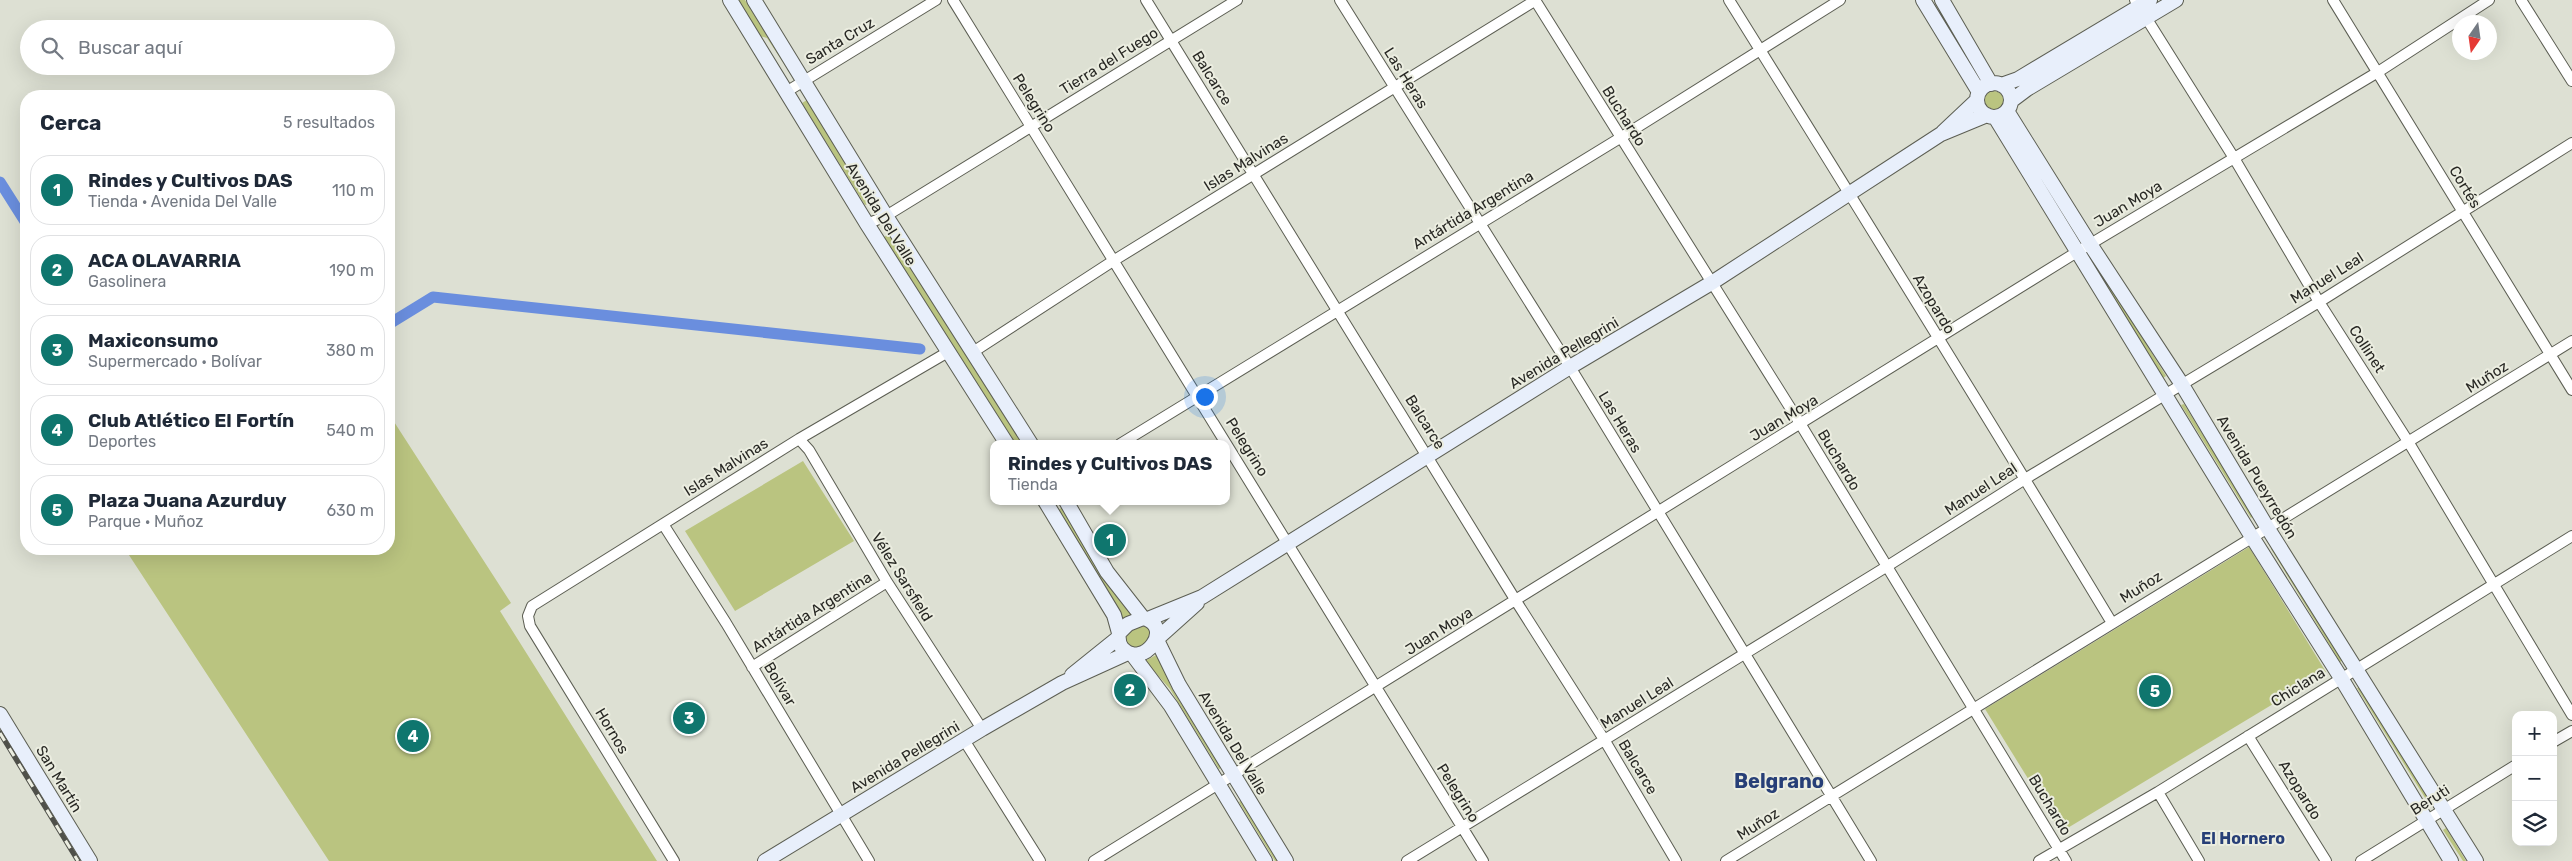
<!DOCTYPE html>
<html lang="es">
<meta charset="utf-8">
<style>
body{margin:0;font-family:Rubik,sans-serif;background:#f6f6f7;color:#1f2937}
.controls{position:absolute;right:15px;bottom:15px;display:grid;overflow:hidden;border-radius:10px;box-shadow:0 5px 20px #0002}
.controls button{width:45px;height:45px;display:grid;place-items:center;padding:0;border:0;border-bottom:1px solid #e0e1e3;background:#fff;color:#1f2937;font:25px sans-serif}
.compass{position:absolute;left:2452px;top:15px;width:45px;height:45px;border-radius:50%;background:#fff;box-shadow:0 5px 20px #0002;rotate:193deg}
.you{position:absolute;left:1204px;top:396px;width:18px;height:18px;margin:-12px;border:4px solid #fff;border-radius:50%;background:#1a73e8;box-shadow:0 0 0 8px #1a73e833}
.badge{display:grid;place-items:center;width:32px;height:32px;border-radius:50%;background:#0f766e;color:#fff;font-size:16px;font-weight:700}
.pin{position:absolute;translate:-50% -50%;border:2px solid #fff;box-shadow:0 1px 5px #0006}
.popup{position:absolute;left:990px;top:440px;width:240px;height:65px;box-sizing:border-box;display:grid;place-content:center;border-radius:10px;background:#fff;filter:drop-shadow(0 1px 4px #0005);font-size:16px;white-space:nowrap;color:#747a83}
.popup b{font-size:19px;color:#1f2937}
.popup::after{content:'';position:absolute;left:50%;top:100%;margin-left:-10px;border:10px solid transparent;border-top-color:#fff}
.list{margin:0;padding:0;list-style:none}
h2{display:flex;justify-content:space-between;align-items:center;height:65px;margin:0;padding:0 20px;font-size:21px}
h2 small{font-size:16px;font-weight:400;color:#747a83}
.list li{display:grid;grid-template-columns:32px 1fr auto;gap:15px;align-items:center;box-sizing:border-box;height:70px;margin:0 10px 10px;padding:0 10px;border:1px solid #e0e1e3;border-radius:20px}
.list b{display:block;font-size:19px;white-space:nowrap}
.list p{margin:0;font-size:16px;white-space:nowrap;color:#747a83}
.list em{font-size:16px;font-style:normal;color:#747a83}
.icon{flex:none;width:28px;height:28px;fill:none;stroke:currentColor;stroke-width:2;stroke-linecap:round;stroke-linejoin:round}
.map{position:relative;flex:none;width:2572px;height:861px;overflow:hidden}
.search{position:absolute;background:#fff;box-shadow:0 5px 20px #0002;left:20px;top:20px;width:375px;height:55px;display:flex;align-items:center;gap:12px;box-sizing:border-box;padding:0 18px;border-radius:28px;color:#747a83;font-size:19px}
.panel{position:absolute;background:#fff;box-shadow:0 5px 20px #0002;left:20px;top:90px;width:375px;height:465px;border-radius:20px}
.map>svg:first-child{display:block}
</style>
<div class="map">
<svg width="2572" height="861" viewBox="0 0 2572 861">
<rect width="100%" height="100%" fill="#dde0d3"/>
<path fill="#bac480" d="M738 0H745L788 70 767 38 760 36Z
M1984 101a10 10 0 1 1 20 0a10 10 0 1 1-20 0Z
M807 100 870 203 865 205 802 103Z
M889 234 1023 444H1016L884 237Z
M2096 263 2166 376 2163 378 2093 265Z
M2184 404 2253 516 2251 518 2181 405Z
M389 414 511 603 500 611 657 861H329L125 549H389Z
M803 461 854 541 735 611 685 531Z
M1063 507 1124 605 1133 613 1122 620 1118 608 1058 510Z
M2249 547 2326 672 2061 832 1985 709Z
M2273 548 2343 660 2340 662 2271 549Z
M1140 626 1150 628 1153 636 1140 650 1127 646 1125 638 1131 631Z
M1158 654 1171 687 1221 768 1219 769 1170 689 1145 661Z
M2360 687 2429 799 2427 801 2357 688Z
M1242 800 1279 861H1275L1239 802Z
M2446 828 2466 861H2463L2443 830Z"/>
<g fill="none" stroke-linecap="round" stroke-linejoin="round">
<path stroke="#6a8ede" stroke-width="11" d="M0 182 26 223
M389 324 433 297 920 349"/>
<g stroke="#5c5e53" stroke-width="12">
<path id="street" d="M953 0C1129 287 1307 573 1483 861
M1146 0 1516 601 1605 741 1676 861
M1340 0 1570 367 1871 861
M1535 0 1801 425 2066 861
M1729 0C1858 207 1986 414 2112 623
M2135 0 2234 158 2319 302 2409 443 2572 715
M2333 0 2572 390
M2521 0 2572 81
M786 92 936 0
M867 224 886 216 1237 0
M973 352 1113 261 1536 0
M799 439 809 450 887 582 982 729
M1120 444 1620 138 1840 0
M663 524 726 623 869 861
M752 667 887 582
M2248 736 2326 861
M964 740 1040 861
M2553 742 2572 731
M2158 792 2199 861
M674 861 530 626 528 616 532 606 799 439 948 352
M1094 861 2077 252 2378 72 2489 0
M1407 861 1886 567 2025 479 2319 302 2572 143
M1726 861 2572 341
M2039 861 2158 792 2572 536
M2361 861 2516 765"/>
</g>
<g stroke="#5c5e53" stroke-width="16">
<path id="secondary" d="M730 0 867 224 1007 444
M754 0 886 216 1031 444
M1923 0 1979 92
M1942 0 1991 84
M1977 100a17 17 0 1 1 34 0a17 17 0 1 1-34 0Z
M2001 85 2018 79 2150 0
M2011 101 2027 89 2176 0
M2007 111 2090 244 2181 383 2267 527 2476 861
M1995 117 2252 537 2341 678 2451 861
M1943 132 1977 100
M1045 501 1114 615 1119 633
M1066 501 1107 572 1143 618
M1143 618C1176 626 1143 671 1122 648 1119 644 1118 639 1119 633L1128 624Z
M1148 619 1202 597 1570 367 1713 282 1941 134 1987 115
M1158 638 1197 603
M1157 640 1179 685 1286 861
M1132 654 1171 706 1265 861
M1072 675 1118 638
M0 714 90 861
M765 861 982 729 1062 683 1128 653"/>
</g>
<use href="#street" stroke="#fff" stroke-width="10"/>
<use href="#secondary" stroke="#e8effb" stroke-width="14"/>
<g stroke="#4f504a" stroke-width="5">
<path id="rail" d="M0 733 78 861"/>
</g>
<use href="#rail" stroke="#ebede0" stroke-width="3" stroke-dasharray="9" stroke-linecap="butt"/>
</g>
<g text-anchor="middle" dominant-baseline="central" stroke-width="4" stroke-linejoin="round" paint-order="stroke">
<g font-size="15" fill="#282824" stroke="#ebede0">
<text transform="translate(840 41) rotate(-31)">Santa Cruz</text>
<text transform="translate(1109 61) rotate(-32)">Tierra del Fuego</text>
<text transform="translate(1212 78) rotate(58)">Balcarce</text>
<text transform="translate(1406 78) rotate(58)">Las Heras</text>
<text transform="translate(1034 103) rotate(58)">Pelegrino</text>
<text transform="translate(1624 116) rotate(58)">Buchardo</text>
<text transform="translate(1246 162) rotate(-32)">Islas Malvinas</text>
<text transform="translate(2465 187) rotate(59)">Cortés</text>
<text transform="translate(2128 204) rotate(-31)">Juan Moya</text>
<text transform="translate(1473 210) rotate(-31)">Antártida Argentina</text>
<text transform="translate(881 214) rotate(58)">Avenida Del Valle</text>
<text transform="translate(2327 278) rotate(-32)">Manuel Leal</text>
<text transform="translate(1934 304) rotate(59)">Azopardo</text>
<text transform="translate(2367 349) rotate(57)">Collinet</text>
<text transform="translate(1564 353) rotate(-31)">Avenida Pellegrini</text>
<text transform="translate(2487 377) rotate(-32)">Muñoz</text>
<text transform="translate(1784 418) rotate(-31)">Juan Moya</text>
<text transform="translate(1425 422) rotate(58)">Balcarce</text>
<text transform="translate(1620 422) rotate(59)">Las Heras</text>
<text transform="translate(1247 447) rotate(58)">Pelegrino</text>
<text transform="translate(1839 460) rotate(59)">Buchardo</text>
<text transform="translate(726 467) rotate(-32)">Islas Malvinas</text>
<text transform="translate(2257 477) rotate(59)">Avenida Pueyrredón</text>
<text transform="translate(1981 489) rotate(-33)">Manuel Leal</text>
<text transform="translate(902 577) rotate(58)">Vélez Sarsfield</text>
<text transform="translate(2141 587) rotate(-32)">Muñoz</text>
<text transform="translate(812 612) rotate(-32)">Antártida Argentina</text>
<text transform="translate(1439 631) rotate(-32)">Juan Moya</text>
<text transform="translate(780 684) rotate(59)">Bolívar</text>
<text transform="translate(2298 687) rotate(-32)">Chiclana</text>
<text transform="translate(1637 703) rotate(-32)">Manuel Leal</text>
<text transform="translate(612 731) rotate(59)">Hornos</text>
<text transform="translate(1233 743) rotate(59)">Avenida Del Valle</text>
<text transform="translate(905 757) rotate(-31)">Avenida Pellegrini</text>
<text transform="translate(1638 767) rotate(59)">Balcarce</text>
<text transform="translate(59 779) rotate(59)">San Martín</text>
<text transform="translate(2300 790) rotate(58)">Azopardo</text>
<text transform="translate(1458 793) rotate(58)">Pelegrino</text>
<text transform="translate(2430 800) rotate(-32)">Beruti</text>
<text transform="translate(2050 805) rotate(59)">Buchardo</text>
<text transform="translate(1758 824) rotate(-32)">Muñoz</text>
</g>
<g font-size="16" font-weight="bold" fill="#273f77" stroke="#ebede0">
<text x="2243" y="838">El Hornero</text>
</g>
<g font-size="20" font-weight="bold" fill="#273f77" stroke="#ebede0">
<text x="1779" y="781">Belgrano</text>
</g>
</g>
</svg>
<div class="controls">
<button>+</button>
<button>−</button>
<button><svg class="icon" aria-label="layers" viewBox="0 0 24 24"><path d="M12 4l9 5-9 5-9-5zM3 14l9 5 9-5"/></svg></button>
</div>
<svg class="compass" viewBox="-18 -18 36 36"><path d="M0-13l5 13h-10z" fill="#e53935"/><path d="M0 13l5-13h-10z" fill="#747a83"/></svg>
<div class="you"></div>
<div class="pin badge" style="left:1110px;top:540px">1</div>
<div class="popup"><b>Rindes y Cultivos DAS</b>Tienda</div>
<div class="pin badge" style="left:1130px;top:690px">2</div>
<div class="pin badge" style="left:689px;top:718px">3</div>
<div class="pin badge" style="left:413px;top:736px">4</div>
<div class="pin badge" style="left:2155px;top:691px">5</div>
<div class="search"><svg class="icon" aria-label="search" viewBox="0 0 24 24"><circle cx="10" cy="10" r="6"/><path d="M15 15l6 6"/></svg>Buscar aquí</div>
<section class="panel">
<h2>Cerca<small>5 resultados</small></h2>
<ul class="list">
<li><span class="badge">1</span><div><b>Rindes y Cultivos DAS</b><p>Tienda · Avenida Del Valle</p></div><em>110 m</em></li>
<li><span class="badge">2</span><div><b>ACA OLAVARRIA</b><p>Gasolinera</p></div><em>190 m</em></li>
<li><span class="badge">3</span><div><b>Maxiconsumo</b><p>Supermercado · Bolívar</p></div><em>380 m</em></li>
<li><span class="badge">4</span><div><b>Club Atlético El Fortín</b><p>Deportes</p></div><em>540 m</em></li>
<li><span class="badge">5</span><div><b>Plaza Juana Azurduy</b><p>Parque · Muñoz</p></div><em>630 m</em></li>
</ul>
</section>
</div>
